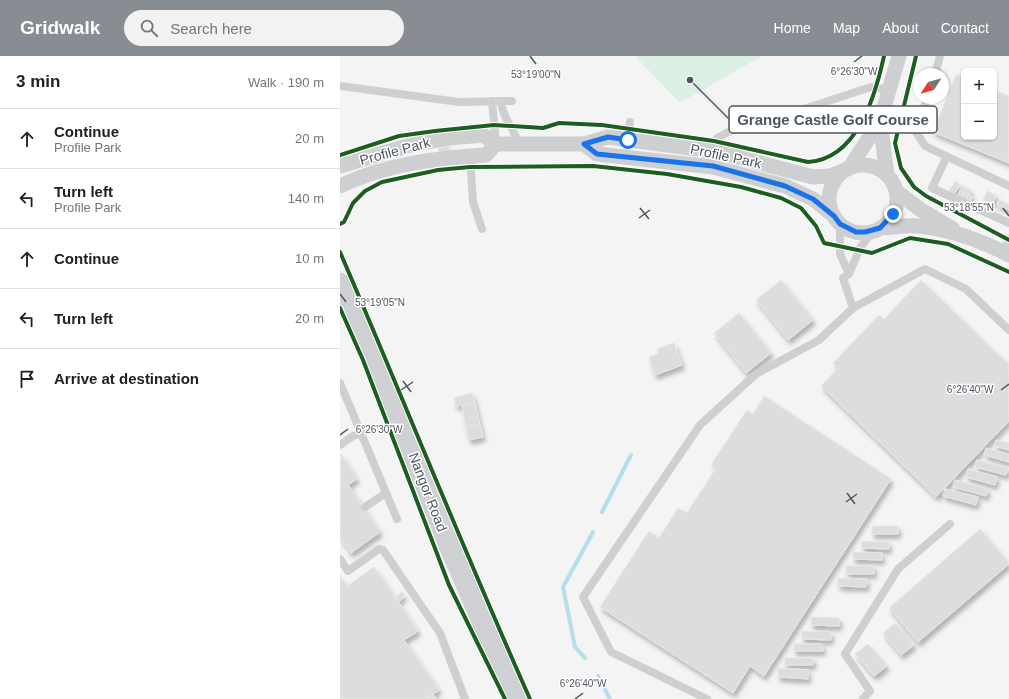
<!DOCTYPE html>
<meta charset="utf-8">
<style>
body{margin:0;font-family:Helvetica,sans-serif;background:#f2f2f2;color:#202124}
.controls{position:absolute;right:12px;top:12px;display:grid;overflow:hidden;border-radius:6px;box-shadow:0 1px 3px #0004}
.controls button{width:36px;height:36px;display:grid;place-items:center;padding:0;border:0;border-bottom:1px solid #e0e0e0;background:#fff;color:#202124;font:20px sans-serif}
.compass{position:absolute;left:573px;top:12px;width:36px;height:36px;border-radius:50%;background:#fff;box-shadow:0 1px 3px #0004;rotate:234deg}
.stop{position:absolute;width:12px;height:12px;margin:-9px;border:3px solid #1a73e8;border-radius:50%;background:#fff}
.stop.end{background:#1a73e8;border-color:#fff;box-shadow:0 1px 4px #0008}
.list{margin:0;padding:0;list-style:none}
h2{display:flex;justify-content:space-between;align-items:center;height:52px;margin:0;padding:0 16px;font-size:17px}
h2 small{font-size:13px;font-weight:400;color:#757577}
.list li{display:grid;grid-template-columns:26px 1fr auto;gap:12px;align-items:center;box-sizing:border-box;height:60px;padding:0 16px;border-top:1px solid #e0e0e0}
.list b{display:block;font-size:15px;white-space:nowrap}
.list p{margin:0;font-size:13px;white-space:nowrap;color:#757577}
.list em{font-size:13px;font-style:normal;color:#757577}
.icon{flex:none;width:22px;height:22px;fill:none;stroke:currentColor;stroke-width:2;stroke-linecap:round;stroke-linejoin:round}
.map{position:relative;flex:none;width:669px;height:643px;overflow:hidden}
header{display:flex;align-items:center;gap:24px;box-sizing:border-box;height:56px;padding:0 20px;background:#878d93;color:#fff}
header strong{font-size:19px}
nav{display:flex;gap:22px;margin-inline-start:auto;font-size:14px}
.search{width:280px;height:36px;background:#f2f2f2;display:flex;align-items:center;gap:10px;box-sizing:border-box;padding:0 14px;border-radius:22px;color:#757577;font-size:15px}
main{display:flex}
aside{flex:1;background:#fff}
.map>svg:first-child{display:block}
</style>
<header>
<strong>Gridwalk</strong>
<div class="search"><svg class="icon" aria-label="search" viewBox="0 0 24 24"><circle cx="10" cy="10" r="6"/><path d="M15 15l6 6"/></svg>Search here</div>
<nav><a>Home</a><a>Map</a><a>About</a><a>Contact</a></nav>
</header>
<main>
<aside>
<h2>3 min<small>Walk · 190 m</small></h2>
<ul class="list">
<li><svg class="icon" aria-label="ahead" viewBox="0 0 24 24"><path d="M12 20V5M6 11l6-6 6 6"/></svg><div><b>Continue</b><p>Profile Park</p></div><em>20 m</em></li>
<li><svg class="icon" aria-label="left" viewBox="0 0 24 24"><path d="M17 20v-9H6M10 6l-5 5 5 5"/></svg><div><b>Turn left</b><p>Profile Park</p></div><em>140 m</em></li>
<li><svg class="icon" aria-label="ahead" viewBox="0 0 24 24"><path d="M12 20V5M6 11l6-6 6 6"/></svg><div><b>Continue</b></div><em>10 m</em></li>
<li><svg class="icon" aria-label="left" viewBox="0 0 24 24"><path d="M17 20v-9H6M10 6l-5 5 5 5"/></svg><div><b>Turn left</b></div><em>20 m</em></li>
<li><svg class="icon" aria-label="arrive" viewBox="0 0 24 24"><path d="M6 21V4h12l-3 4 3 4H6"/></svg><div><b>Arrive at destination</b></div></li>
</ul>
</aside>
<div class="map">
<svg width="669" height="643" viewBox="0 0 669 643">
<defs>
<filter id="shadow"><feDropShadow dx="2.5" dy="4.5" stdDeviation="2" flood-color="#0004"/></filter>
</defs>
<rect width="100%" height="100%" fill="#f4f4f4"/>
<path fill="#dbf0e3" d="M295 0H422L340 47Z"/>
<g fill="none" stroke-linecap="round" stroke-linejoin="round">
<path stroke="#b4dfea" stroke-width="4" d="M262 456 291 399
M245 602 235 591 223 531 253 476
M258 620 270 643"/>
</g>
<path fill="#ddddde" stroke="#e6e6e6" filter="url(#shadow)" d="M616 19 624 22V81H654V34L669 40V107L593 76Z
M109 90 110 96 99 98 98 92Z
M615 125 620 129 614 138 609 135Z
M623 130 626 132 621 142 617 140Z
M627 132 631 134 625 144 621 142Z
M647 135 656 139 652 149 643 145Z
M629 138 633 141 630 146 626 144Z
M659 144 669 148V154L657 149Z
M441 224 473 264 448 284 416 244Z
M581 224 669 309V365L596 441 481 330 498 312 493 307 539 259 544 263Z
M399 257 431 297 406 317 374 277Z
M334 287 342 309 315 319 309 301 319 297 317 293Z
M132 337 135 347 116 350 114 342Z
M424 340 551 423 424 620 410 610 393 637 260 551 309 475 319 482 338 452 347 457 376 412 371 409 407 354 413 358Z
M135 347 140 369 126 372 122 350Z
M140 369 143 381 129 384 126 372Z
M656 384 669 387V394L655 390Z
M646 392 669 399V406L644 399Z
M1 398 17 423 8 429 40 476 11 497 0 481Z
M637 404 668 412 666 419 635 411Z
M628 413 657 421 655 429 626 421Z
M615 424 648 433 646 440 613 431Z
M605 433 638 441 636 449 603 440Z
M532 470H558V478H532Z
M640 473 669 508 578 586 549 552Z
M522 485 549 486V493L521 492Z
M513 496 542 497V504L513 503Z
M506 510H534V518H506Z
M34 511 78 575 64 584 99 634 86 643H0V520L7 530Z
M498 522 527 523 526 531 498 530Z
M62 536 64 541 59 545 56 540Z
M471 561 499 562V570L471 569Z
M555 567 574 589 561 599 543 577Z
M462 575 491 576V584L462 583Z
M454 588H482L483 595H454Z
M528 588 547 610 534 620 515 598Z
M445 602H473V609H445Z
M438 612 468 614V623L438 621Z
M93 638 97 643H86Z"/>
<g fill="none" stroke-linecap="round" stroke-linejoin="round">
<path stroke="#cecfd1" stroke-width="8" d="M595 18 600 0
M0 30 119 46 172 45
M587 42 576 76 585 90 669 130
M152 45 156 88
M161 45C162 61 174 73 179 88
M288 83 290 66
M368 95 377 82 400 70 461 54 531 31 549 34
M130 100 133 146 142 173
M607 100 592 132 669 167
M500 168V198L509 218
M663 196 669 183
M513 252 585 213 626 233 669 274
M0 327 57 463
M0 389 13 380 22 377
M25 451 46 437
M0 503 8 515 39 493 43 494 100 577 125 643
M367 643 271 596 243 541 360 369 416 318 479 284 513 252 503 222 509 218 520 192 533 175
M523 643 530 635 505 598 558 513 610 468"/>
<path stroke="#cecfd1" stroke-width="15" d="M540 65 547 119
M244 88 257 98 373 111 445 130 473 143 494 160
M489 143a34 34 0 1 1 68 0a34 34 0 1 1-68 0Z
M0 110 67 90 109 82 143 79 156 88H244L268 81 379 96 473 121 490 120 503 115
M510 111 540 65 559 0
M0 130C46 108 96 102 146 99L156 88
M556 135 581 154 613 173
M540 172C552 172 565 169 577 170 609 173 640 184 669 199"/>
<path stroke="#ced0d3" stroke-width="21" d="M0 227 47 330 108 487 161 609 178 643"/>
<g stroke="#fff" stroke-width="6">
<path id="cycleway" d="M576 0 555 87 561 112 574 131 586 140 669 184
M0 99 59 80 95 75 154 69 203 72 219 67 262 69 374 85 468 106C517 103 535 41 544 0
M0 168 4 166 13 147 25 135 42 126 98 114 130 111 253 110 327 118 401 131 441 142 461 152 476 170 484 187 532 197 570 182 608 188 669 216
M0 196C64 345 124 495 190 643
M0 252 23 304 109 529 165 643"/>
</g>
<use href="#cycleway" stroke="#1b5e20" stroke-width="4"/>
</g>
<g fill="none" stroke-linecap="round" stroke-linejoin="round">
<path stroke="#1a73e8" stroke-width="5" d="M288 84 268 81 244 88 257 98 373 110 445 130 473 143 494 160 500 168 516 176H525L540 172 553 158"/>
</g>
<path fill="none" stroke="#4c565f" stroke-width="1.5" d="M190 0 196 8M514 6 522 0M300 152 309 163M663 152 669 160M299 162 310 154M0 238 6 246M63 325 71 336M61 334 73 326M661 334 669 328M0 379 8 373M507 437 515 448M506 446 517 438M235 643 243 637"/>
<g text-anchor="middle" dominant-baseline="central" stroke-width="3" stroke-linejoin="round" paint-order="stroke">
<g font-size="14" fill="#4c565f" stroke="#fff">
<text transform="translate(55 95) rotate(-15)">Profile Park</text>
<text transform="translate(386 100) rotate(12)">Profile Park</text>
<text transform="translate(88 436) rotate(69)">Nangor Road</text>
</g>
</g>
<g font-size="10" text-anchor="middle" fill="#4c565f" stroke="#fff" stroke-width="3" stroke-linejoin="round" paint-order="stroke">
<text x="514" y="19">6°26'30"W</text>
<text x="196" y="22">53°19'00"N</text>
<text x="629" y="155">53°18'55"N</text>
<text x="40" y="250">53°19'05"N</text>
<text x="630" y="337">6°26'40"W</text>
<text x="39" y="377">6°26'30"W</text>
<text x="243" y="631">6°26'40"W</text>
</g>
<path fill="none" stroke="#4c565f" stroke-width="1.5" d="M350 24L389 63"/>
<circle fill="#4c565f" stroke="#fff" stroke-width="1.5" cx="350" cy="24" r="4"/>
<rect fill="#fff" stroke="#4c565f" stroke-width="1.5" x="389" y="50" width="208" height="27" rx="4"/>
<g font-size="15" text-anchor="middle" font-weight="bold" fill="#4c565f">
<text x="493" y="69">Grange Castle Golf Course</text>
</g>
</svg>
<div class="controls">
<button>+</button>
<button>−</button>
</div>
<svg class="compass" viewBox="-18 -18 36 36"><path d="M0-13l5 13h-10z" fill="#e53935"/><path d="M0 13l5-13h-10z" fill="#757577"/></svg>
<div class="stop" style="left:288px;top:84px"></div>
<div class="stop end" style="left:553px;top:158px"></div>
</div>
</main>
